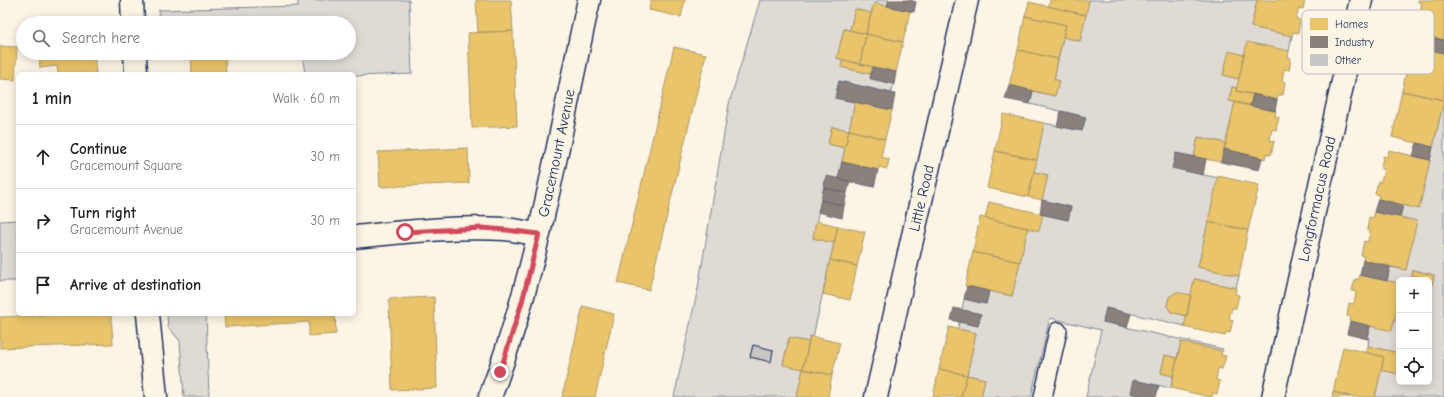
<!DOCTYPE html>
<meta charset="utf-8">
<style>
body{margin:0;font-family:"Comic Neue",sans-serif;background:#f2f2f2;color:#202124}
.controls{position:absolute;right:12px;bottom:12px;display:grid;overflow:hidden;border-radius:6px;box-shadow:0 2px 10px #0003}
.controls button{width:36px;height:36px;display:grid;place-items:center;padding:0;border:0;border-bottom:1px solid #e0e0e0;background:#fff;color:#202124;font:20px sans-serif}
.stop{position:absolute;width:12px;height:12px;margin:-9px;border:3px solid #d1495b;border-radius:50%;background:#fff}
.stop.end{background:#d1495b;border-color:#fff;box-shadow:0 1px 4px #0008}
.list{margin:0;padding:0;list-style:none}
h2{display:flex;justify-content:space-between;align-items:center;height:52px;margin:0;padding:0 16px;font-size:17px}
h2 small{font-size:13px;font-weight:400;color:#757577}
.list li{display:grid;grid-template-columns:26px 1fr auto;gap:12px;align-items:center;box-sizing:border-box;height:64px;padding:0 16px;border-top:1px solid #e0e0e0}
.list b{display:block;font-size:15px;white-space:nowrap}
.list p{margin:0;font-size:13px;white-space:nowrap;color:#757577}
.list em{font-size:13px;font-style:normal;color:#757577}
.icon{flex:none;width:22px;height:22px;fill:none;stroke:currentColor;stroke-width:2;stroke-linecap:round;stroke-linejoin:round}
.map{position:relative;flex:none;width:1444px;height:397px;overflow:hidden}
.search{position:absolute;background:#fff;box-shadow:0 2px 10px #0003;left:16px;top:16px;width:340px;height:44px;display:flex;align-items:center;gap:10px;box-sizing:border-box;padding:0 14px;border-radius:22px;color:#757577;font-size:15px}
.panel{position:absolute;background:#fff;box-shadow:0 2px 10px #0003;left:16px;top:72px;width:340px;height:244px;border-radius:6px}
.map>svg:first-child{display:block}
</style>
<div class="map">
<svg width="1444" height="397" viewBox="0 0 1444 397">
<rect width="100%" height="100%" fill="#fcf5e5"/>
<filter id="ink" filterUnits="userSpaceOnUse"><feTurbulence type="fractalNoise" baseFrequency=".025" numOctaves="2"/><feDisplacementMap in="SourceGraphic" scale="8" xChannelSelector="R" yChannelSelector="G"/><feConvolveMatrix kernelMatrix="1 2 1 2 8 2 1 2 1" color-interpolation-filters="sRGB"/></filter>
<g filter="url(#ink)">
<path fill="#dfdbd4" stroke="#7d8599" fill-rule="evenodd" d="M298 0H409L412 74 354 76V74H305L302 53H349V23H159V10L298 6Z
M760 0H889L887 6 874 3 871 13 855 10 850 30 844 29 837 58 843 60 841 67 871 74 870 79 894 84 891 93 839 81 835 98 855 102 849 130 832 127 828 144 845 148 838 179 826 176 813 238 834 243 813 337 810 336 809 342 789 338 783 364 803 369 797 397H674L698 288 729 104ZM753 345 773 350 771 362 750 357Z
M1089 0H1257L1251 27 1292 36 1289 51 1244 55 1229 52 1223 75 1239 79 1237 88 1232 87 1229 100 1235 102 1226 143 1198 137 1194 157 1176 153 1173 168 1218 178 1198 267 1239 276 1236 288 1195 279 1191 295 1169 297 1167 306 1171 312 1187 316 1185 326 1106 308 1103 322 1223 349 1222 351 1181 342 1177 358 1165 355 1161 373 1173 376 1171 388 1134 380 1130 393 1146 397H1086L1101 330 1050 318 1031 397H981L985 379 967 375 976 333 958 329 959 322 978 326 981 314 962 310 964 299 986 304 989 291 1012 296 1028 228 1043 214 1068 220 1071 207 1042 200 1048 175 1034 172 1044 123 1082 131 1086 117 1030 104 1033 91 1055 96 1059 81 1054 79 1063 37 1080 41Z
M1444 100V397H1375L1381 370 1399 374V382H1429V290H1431L1434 275 1414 270 1411 280H1399V283L1387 281 1390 267 1406 270 1416 221 1400 217 1403 205 1419 208Z
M18 220V281H0V221Z
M1399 297V353L1368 346 1369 339H1368L1370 326 1392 330Z
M167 314H206L209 397H184L180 341 168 327Z"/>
<path fill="#e9c46a" stroke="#ab9766" d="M476 0H511L513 31 478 32Z
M651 0H685L681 17 649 10Z
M1050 0H1089L1086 15 1048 6Z
M1257 0H1305L1303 9 1299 8 1296 19 1300 20 1298 33 1293 32 1292 36 1251 27Z
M1418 0H1444V40L1415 34 1417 29 1412 28 1415 14 1419 15 1422 3 1418 2Z
M1029 2 1086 15 1080 41 1063 37 1066 25 1025 16Z
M874 3 910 11 903 42 866 34Z
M855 9 871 13 866 34 850 30Z
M1025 16 1066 25 1058 59 1018 50Z
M844 29 866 34 860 64 837 58Z
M513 31 517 126 472 128 468 33Z
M866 34 903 42 896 72 860 64Z
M1247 42 1289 51 1288 57 1291 58 1289 70 1284 69 1282 81 1285 82 1283 95H1278L1277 100 1236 91Z
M0 46 17 47 15 80 0 79Z
M1412 46 1444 53V100L1402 91Z
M674 47 706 54 649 290 618 283Z
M1018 50 1058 59 1054 79 1059 81 1055 96 1009 85Z
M1229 51 1244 55 1239 79 1223 75Z
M39 53H94L96 74H58L57 66 40 68Z
M191 53H225L226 74H192Z
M843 60 873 67 871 74 841 67Z
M1232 87 1237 88 1236 91 1253 94 1250 106 1229 101Z
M1402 91 1444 100 1433 147 1392 137Z
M855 102 892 110 885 139 849 130Z
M1235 102 1276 111 1275 116 1279 117 1276 130 1272 129 1270 140 1274 141 1271 155 1266 154 1265 159 1224 149Z
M1003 114 1044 123 1037 160 995 151Z
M832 127 849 130 845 148 828 144Z
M849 130 885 139 881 157 889 159 887 169 879 167 878 170 842 162Z
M1198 137 1226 143 1221 162 1194 157Z
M468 148 469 183 380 187 378 152Z
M1389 150 1430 160 1419 209 1378 199 1379 195 1375 194 1378 181 1381 182 1384 170 1381 169 1383 156 1387 157Z
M995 151 1037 160 1028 197 987 188Z
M1034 172 1048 175 1042 200 1028 197Z
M1218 176 1259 185 1248 230 1208 222Z
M989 202 1043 214 1039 231 985 218Z
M1374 212 1417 221 1406 270 1363 260 1364 256 1361 255 1364 241 1368 242 1370 231 1367 230 1369 217 1373 218Z
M980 217 1028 228 1020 262 973 252Z
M816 221 838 226 834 243 813 238Z
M1208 222 1248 230 1239 276 1198 267Z
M838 226 865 232 857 266 830 260Z
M973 252 1020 262 1012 296 965 286Z
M830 260 857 266 850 300 823 294Z
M1413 270 1434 275 1431 290H1429V280H1411Z
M1360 275 1399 283V297L1392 331 1350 321 1351 317 1347 316 1349 303 1354 304 1356 292 1352 291 1355 279H1359Z
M1194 279 1236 288 1235 294 1239 295 1236 308H1232L1229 319 1233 320 1230 333 1226 332 1225 336 1184 327Z
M1176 292 1191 295 1187 316 1171 312 1167 306 1169 297Z
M434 297 437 388 392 390 389 299Z
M583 306 614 314 595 397H562Z
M67 314H111L113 344 0 348V317Z
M224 314H335L336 334 309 336V322L225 327Z
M949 327 976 333 967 375 939 369Z
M810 336 840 343 832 375 803 369Z
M789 338 809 342 803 369 783 365Z
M1181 342 1222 351 1221 355 1226 356 1222 369 1218 368 1216 380 1220 381 1217 394 1213 393 1212 397H1210L1171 388Z
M1368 346 1399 353V374L1381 370 1384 357 1366 352Z
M1343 347 1384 357 1375 397H1352L1333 392Z
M1165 355 1177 358 1173 376 1161 373Z
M803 369 832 375 828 397H797Z
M939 369 967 375 961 397H933Z
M967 375 985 379 981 397H961Z
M1333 392 1352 397H1332Z"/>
<path fill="#8a817c" stroke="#696873" d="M889 0H910L916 2 914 12 887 6Z
M1415 34 1444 40V53L1412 46Z
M873 67 896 72 894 84 870 78Z
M839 81 895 94 892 110 835 98Z
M1009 85 1033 91 1030 104 1005 99Z
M1253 94 1277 100 1275 111 1250 106Z
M1061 111 1086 117 1082 131 1057 126Z
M1417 143 1433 147 1430 160 1413 156Z
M1224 149 1262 158 1259 170 1221 162Z
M1176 153 1206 159 1203 175 1172 168Z
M842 162 878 170 874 187 838 179Z
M826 176 850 181 847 193 824 188Z
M824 188 847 193 844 206 821 200Z
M1378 199 1403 205 1400 217 1374 212Z
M821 200 844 206 842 218 818 212Z
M1042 200 1071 207 1068 220 1040 214Z
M1363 260 1390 267 1387 281 1360 275Z
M967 286 989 291 986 304 964 299Z
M954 308 981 314 978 326 951 320Z
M1106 308 1131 314 1127 327 1103 322Z
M1350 321 1370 326 1368 339 1347 334Z
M1133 380 1159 386 1156 397H1146L1130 393Z"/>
<path fill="#c8c7c6" stroke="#1b2f5e" d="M753 345 773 350 771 362 750 357Z"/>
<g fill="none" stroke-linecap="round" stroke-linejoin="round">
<g stroke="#1b2f5e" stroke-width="20">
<path id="service" d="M1043 397 1058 331"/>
</g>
<g stroke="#1b2f5e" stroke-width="25">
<g id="minor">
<path d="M132 0 133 23"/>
<path d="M135 53 136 74"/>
<path d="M354 237C404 232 455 226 505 229 516 230 527 233 539 234"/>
<path d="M148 314 156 397"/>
<path id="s1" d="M490 397C539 269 559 133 589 0"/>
<path id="s2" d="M876 397 967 0"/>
<path id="s3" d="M1273 397 1361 0"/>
</g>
</g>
<use href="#service" stroke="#fcf5e5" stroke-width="17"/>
<use href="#minor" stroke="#fcf5e5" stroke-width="22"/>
</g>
</g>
<g fill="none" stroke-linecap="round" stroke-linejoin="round" filter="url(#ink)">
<path stroke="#d1495b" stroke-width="5" d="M405 232 482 228 506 230 539 234 522 302 500 372"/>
</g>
<g text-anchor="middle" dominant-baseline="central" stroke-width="4" stroke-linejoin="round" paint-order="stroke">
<g font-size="15" fill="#1b2f5e" stroke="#fcf5e5">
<text stroke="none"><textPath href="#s1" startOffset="253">Gracemount Avenue</textPath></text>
<text stroke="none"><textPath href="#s2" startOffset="204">Little Road</textPath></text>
<text stroke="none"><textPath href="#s3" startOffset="203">Longformacus Road</textPath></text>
</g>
</g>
<rect x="1302" y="10" width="132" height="64" rx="6" fill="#fcf5e5" stroke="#b8babc" stroke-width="1"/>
<rect x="1310" y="18" width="18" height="12" fill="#e9c46a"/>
<rect x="1310" y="36" width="18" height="12" fill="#8a817c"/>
<rect x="1310" y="54" width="18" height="12" fill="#c8c7c6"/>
<g font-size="11" fill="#1b2f5e">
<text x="1335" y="28">Homes</text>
<text x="1335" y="46">Industry</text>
<text x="1335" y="64">Other</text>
</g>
</svg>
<div class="controls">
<button>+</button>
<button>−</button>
<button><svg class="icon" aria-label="locate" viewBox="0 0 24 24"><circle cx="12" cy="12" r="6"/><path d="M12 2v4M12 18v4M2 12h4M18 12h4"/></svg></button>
</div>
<div class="stop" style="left:405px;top:232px"></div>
<div class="stop end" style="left:500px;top:372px"></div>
<div class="search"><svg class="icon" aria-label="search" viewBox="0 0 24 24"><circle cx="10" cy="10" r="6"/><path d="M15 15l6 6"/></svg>Search here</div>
<section class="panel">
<h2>1 min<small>Walk · 60 m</small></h2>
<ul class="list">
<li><svg class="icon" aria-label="ahead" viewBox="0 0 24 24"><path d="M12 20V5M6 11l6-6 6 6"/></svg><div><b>Continue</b><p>Gracemount Square</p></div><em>30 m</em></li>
<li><svg class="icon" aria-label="right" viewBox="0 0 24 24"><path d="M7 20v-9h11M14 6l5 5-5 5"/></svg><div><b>Turn right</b><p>Gracemount Avenue</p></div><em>30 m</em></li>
<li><svg class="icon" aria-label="arrive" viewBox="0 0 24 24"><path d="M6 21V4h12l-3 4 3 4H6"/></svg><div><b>Arrive at destination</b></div></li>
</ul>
</section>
</div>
